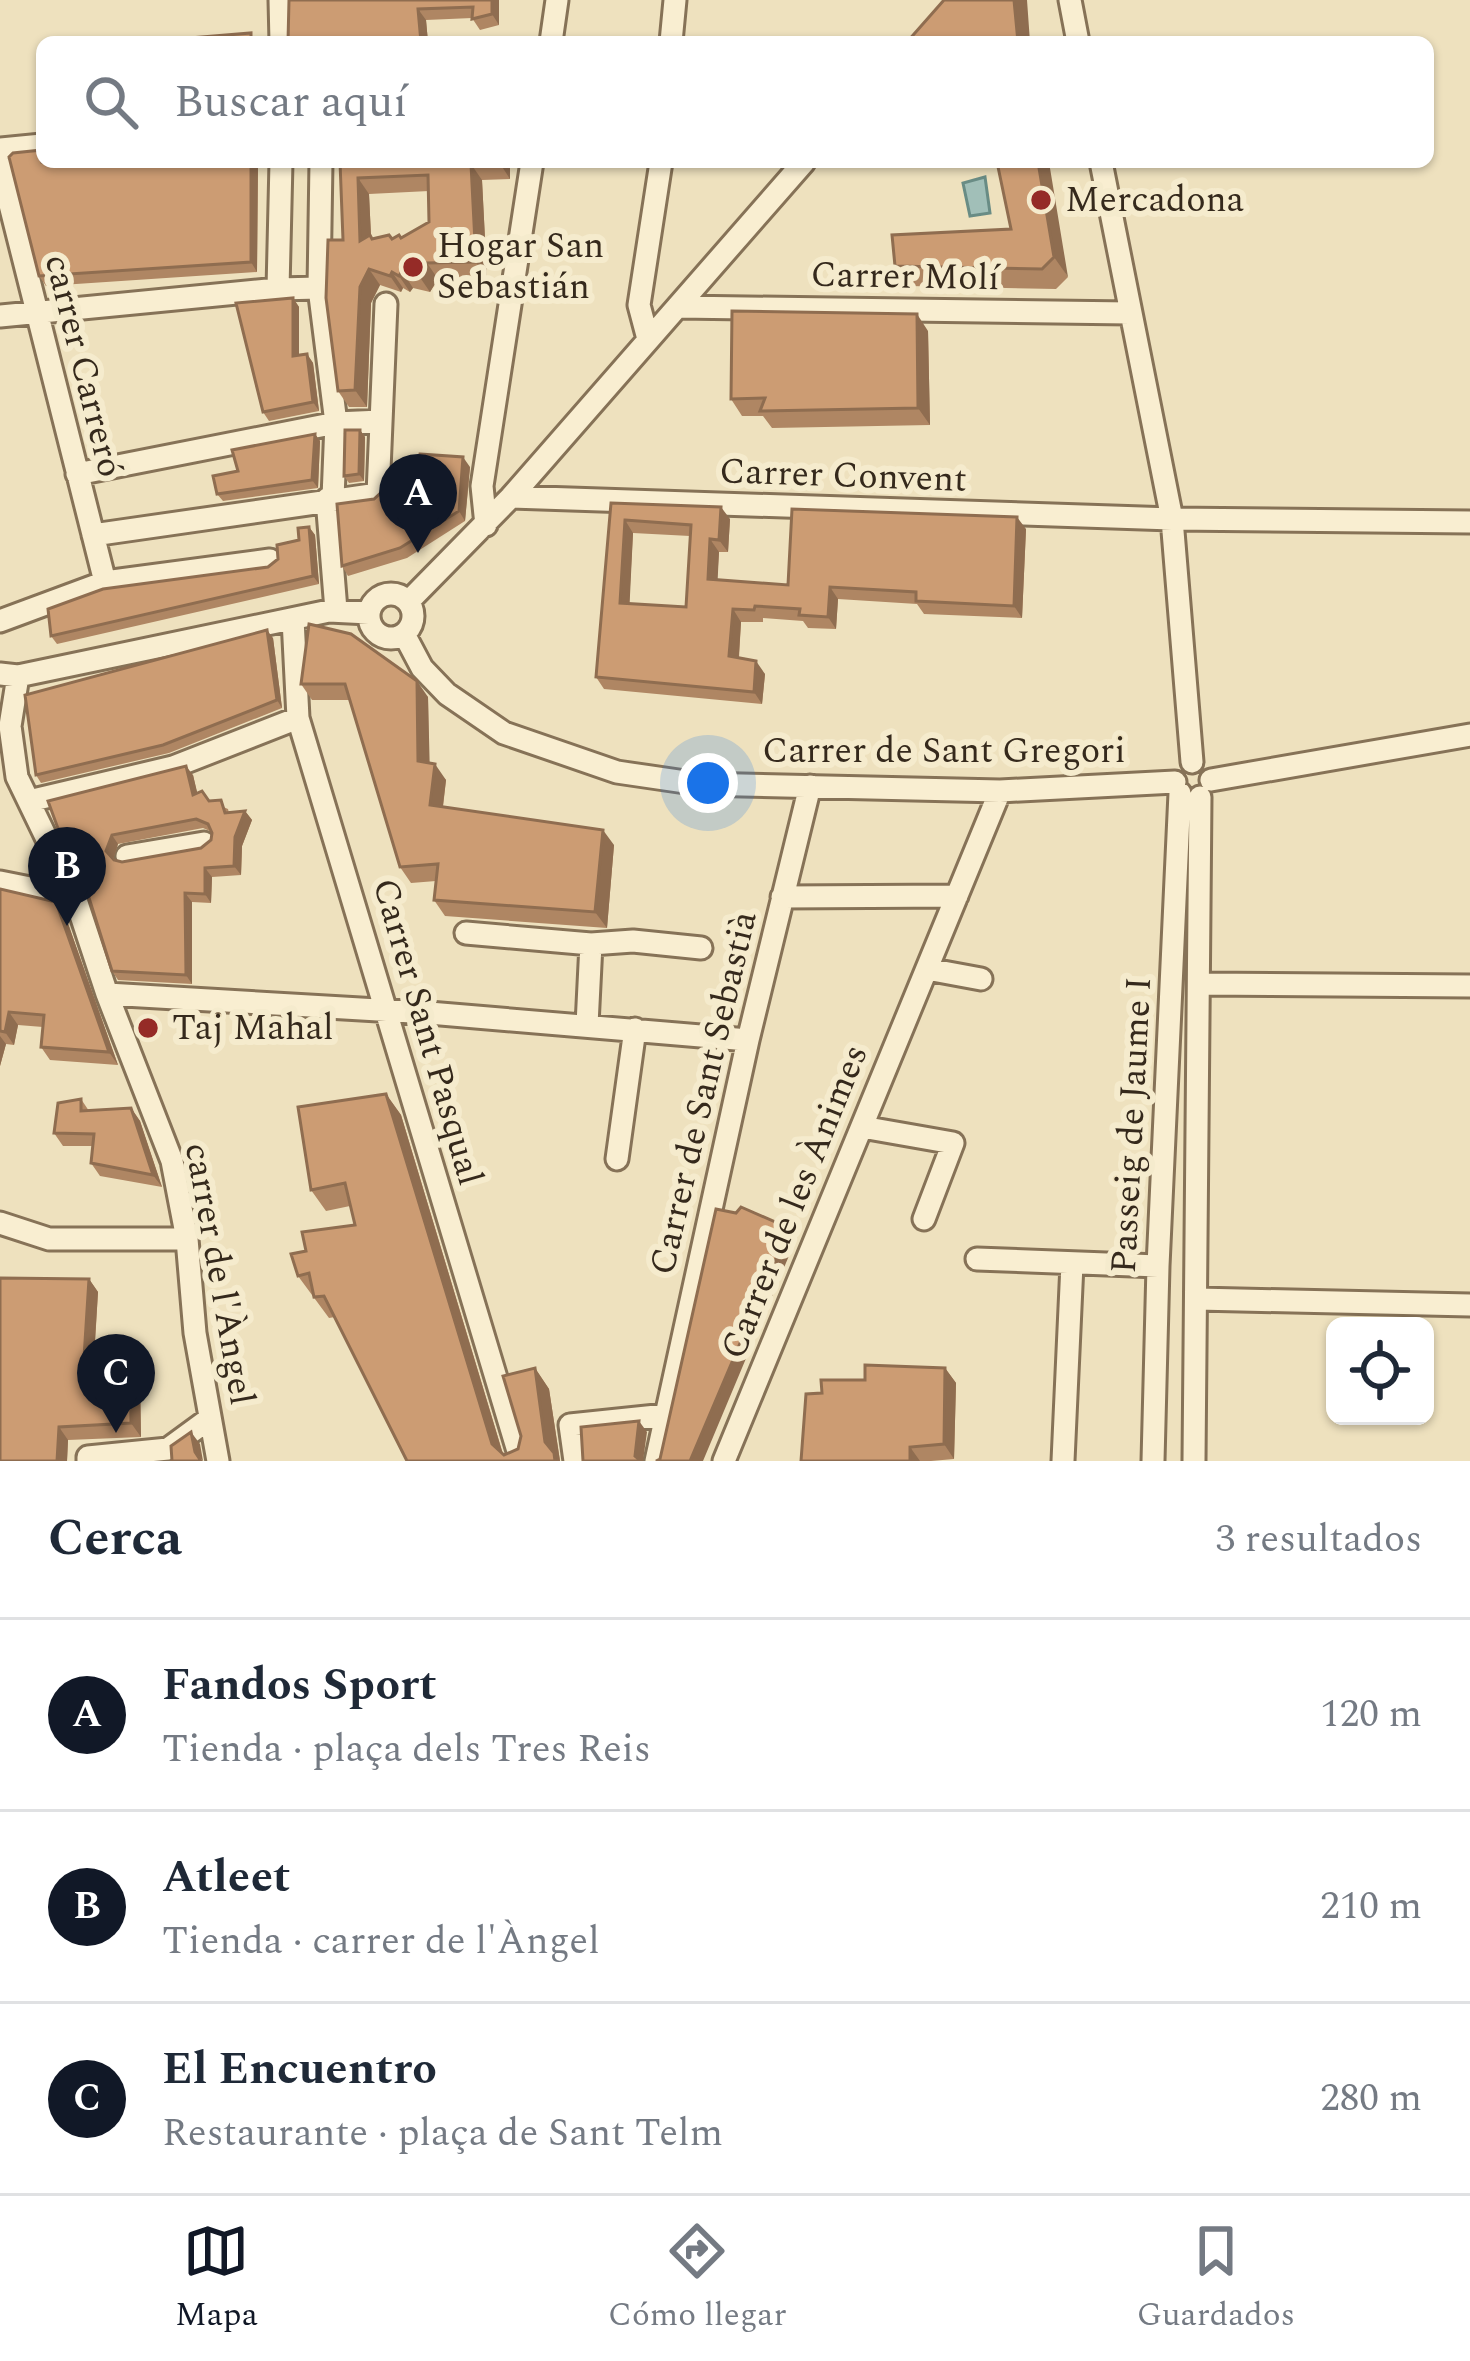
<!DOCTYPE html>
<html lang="es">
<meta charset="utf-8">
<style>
body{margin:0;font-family:Spectral,serif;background:#f6f6f7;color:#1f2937}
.controls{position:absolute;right:36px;bottom:36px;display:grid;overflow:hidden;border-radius:18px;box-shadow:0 3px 9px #0004}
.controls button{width:108px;height:108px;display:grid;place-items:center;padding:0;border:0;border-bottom:3px solid #e0e1e3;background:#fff;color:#1f2937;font:60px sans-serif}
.you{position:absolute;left:708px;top:783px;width:42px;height:42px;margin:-30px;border:9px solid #fff;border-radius:50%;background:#1a73e8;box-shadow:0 0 0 18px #1a73e833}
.badge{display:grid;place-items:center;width:78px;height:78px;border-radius:50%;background:#111827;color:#fff;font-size:39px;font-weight:700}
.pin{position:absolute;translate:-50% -99px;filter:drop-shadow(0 3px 6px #0008)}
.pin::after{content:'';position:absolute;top:63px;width:42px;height:36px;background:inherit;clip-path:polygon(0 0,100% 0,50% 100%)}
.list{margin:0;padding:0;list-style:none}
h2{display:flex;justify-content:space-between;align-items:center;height:156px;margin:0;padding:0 48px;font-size:51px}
h2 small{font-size:39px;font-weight:400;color:#747a83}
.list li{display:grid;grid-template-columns:78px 1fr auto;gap:36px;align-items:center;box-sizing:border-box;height:192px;padding:0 48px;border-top:3px solid #e0e1e3}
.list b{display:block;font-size:45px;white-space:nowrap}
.list p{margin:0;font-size:39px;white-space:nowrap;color:#747a83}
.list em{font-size:39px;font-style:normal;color:#747a83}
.icon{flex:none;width:66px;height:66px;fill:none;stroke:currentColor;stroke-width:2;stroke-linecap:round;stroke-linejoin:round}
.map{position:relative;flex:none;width:1470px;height:1461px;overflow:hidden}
.search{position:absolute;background:#fff;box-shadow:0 3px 9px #0004;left:36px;right:36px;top:36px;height:132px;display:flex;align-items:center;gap:30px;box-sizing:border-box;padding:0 42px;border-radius:18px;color:#747a83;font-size:45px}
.sheet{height:732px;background:#fff}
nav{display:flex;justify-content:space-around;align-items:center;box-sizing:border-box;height:168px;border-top:3px solid #e0e1e3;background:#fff;font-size:33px;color:#747a83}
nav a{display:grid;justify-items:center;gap:6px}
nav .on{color:#111827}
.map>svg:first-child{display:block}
</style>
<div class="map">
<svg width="1470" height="1461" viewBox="0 0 1470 1461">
<rect width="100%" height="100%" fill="#eee1be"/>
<path fill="#a1bfb8" stroke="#698c85" stroke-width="3" d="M985 177 990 213 970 216 963 183Z"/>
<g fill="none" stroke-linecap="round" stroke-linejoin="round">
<g stroke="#867257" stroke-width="27">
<path id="minor" d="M280 0 281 42
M1070 0 1078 42
M551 42 557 0
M671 42 675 0
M0 149 42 145
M281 162 278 289 319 288 321 162
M1101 162 1172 519 1192 762
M0 165 105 582
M319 288 336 423 333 498
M679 307 1130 313
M0 316 278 289
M648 339 639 305 661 162
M77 474 336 423 381 421
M511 497 1172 519 1470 522
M327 499 336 610
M486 525 482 486 532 162
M93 535 378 494 386 304
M369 616a22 22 0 1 1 44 0a22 22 0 1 1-44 0Z
M408 602 511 497 804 162
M293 619 298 718 521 1461
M0 621 105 582 270 560
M404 634 422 668 447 694 504 733 617 772 699 784 1000 791 1175 782
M0 674 18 676 329 611 369 613
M1211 780 1470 735
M29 801 173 767 298 718
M127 856 204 843
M0 882 75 897 17 777 10 726 18 676
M75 897 107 994 172 1161 187 1239 195 1333 218 1461
M782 897 957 896
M466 933 591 944 633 941 701 948
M927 969 981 979
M1200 984 1470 986
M107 994 429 1013 748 1040
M587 1025 591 944
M862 1127 953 1143 924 1219
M617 1159 635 1029
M0 1223 49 1239H187
M977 1259 1158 1266
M1197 1299 1470 1305
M88 1461V1457L168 1449 209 1419
M575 1461 570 1425 666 1415
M656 1461 748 1040 810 786
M724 1461 1000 791
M1063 1461 1072 1264
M1153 1461 1158 1266 1180 793
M1194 1461 1200 797"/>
</g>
<use href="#minor" stroke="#f9eed1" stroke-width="21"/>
</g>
<path fill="#af8663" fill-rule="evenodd" d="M289 0H499V25L480 30 472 18 426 20 428 42H288Z
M42 162H258L257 272 46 286 39 276Z
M340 162H510V179L482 180 487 278 438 279 430 292 413 288 410 292 403 288 401 292 380 285 371 303 367 407H349L338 391 343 240ZM429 191V222L402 238 373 239 371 236 369 194Z
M997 162 1068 277 1056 289 909 286 895 266 1011 229Z
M293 298 299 307V355L307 354 313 363 319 411 269 421 263 412Z
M928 331 930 425 772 428 763 416H742L731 399Z
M360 430 365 437 364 481 349 483 344 476Z
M315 434 320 441 318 488 223 501 217 494 238 471Z
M470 467 465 521 407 558 348 576 342 566 374 499 414 489Z
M611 503 730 519 728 552H719L717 580 788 585 1026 529 1022 618 924 614 917 604 838 599 836 629 808 628 803 621 763 618V622H741L739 658 765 674 762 704 604 689 596 677ZM633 533 690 536 686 607 629 604Z
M309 527 315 535 319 584 57 644 51 636 268 567 299 540Z
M309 624 428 697 429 763 446 780 443 807 614 845 607 928 445 916 434 900 436 881 411 883 400 867 350 700H312L301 684Z
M273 638 282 708 169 753 41 783 36 775Z
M193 775 197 793 209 801 228 809 229 813 245 811 252 820 242 846 241 875 212 877 211 903 192 902V984L118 980 112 971 76 857 71 854 64 845ZM203 828 212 832 211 840 201 848 122 862 113 859 118 844Z
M0 889 65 915 118 1065 50 1060 41 1047 43 1027 18 1025 14 1045 6 1044 0 1066Z
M386 1094 401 1115 503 1454 518 1449 535 1368 549 1389 560 1461H407L335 1317 329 1318 298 1276 306 1251 355 1225 350 1206 326 1211 311 1190Z
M81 1099 89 1111 131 1108 140 1121 162 1187 100 1176 91 1163 93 1146H63L54 1133Z
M89 1279 98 1292 94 1360 130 1366 140 1379 141 1437 68 1440 67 1461H0Z
M945 1368 956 1383 954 1459 931 1461H801L822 1393 865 1380Z"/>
<path fill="#8f6d50" d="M492 0H499V25L492 14Z
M1014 0H1027L1030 42H1018Z
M418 9 426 20 428 42H421Z
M251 162H258L257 272 251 262Z
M499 162H510V179Z
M1038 162H1049L1068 277 1054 257Z
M471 164 482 180 487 278 476 262Z
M358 178 369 194 371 236 360 241Z
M427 263 438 279 430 292 419 276Z
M369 269 380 285 371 303 367 407 355 390 360 287Z
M402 271 413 288 410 292 399 276Z
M392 272 403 288 401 292 390 276Z
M293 298 299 307V365L293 356Z
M917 314 928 331 930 425 918 408Z
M307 354 313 363 319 411 313 402Z
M360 430 365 437 364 481 359 474Z
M315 434 320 441 318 488 312 480Z
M463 457 470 467 465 521 459 511Z
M721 507 730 519 728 552 719 540Z
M1017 517 1026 529 1022 618 1014 606Z
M625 520 633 533 629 616 620 603Z
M309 527 315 535 319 584 313 576Z
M710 539 719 552 717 592 708 579Z
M830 587 838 599 836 629 828 617Z
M733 609 741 622 738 668 729 656Z
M267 630 273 638 282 708 277 700Z
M756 661 765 674 762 704 754 692Z
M417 681 428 697 430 777 418 761Z
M435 764 446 780 441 821 430 805Z
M186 766 193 775 200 804 193 795Z
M245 811 252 820 242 846 241 875 234 866 235 837Z
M603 830 614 845 607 928 595 912Z
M112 835 118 844 113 860 106 851Z
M205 868 212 877 211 903 205 894Z
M185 893 192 902V984L186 975Z
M56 902 65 915 118 1065 109 1052Z
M9 1012 18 1025 14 1045 5 1032Z
M0 1036 6 1044 0 1066Z
M386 1094 401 1115 505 1461 492 1444Z
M131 1108 140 1121 162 1187 153 1175Z
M789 1228 796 1239 703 1461H690Z
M89 1279 98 1292 93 1371 84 1358Z
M130 1366 140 1379 141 1437 131 1423Z
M535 1368 549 1389 560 1461H555L545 1442Z
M945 1368 956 1383 954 1459 944 1444Z
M639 1421 647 1432 643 1461H638L635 1456Z
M59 1427 68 1440 67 1461H57Z
M191 1432 200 1444 203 1461 195 1452Z
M910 1447 920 1461H910Z"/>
<path fill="#cc9c73" stroke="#8f6d50" stroke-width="3" fill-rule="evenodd" d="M289 0H492V14L472 19 473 7 418 9 421 42H288Z
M944 0H1014L1018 42H907Z
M251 33V42H179V39Z
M42 150V162H251V262L39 276 9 157 13 153Z
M340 162 499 163 471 164 476 262 427 263 419 276 402 271 399 276 392 272 390 276 369 269 360 287 355 390 338 391 326 298 328 240H343ZM428 175 429 222 401 238 399 235 392 239 389 235 372 239 370 235 360 241 358 178Z
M997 162H1038L1054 257 1042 269 895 266 892 235 1011 229Z
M293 298V356L307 354 313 402 263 412 236 303Z
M732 311 917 314 918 408 760 411 765 398 731 399Z
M345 430H360L359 474 344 476Z
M315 434 312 480 217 494 213 476 238 471 232 450Z
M420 454 463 457 459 511 400 548 342 566 337 504 374 499 386 488 414 489Z
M611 503 721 507 719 540 710 539 708 579 788 585 792 509 1017 517 1014 606 916 601V592L830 587 828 617 799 615 800 609 755 606 754 610 733 609 729 656 756 661 754 692 596 677ZM625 520 691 525 686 607 620 603Z
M309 527 313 576 51 636 48 609 103 589 268 567 278 559 277 545 299 540 298 528Z
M309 624 351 634 417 681 418 761 435 764 430 805 603 830 595 912 434 900 438 864 400 867 345 684H301Z
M267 630 277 700 163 745 36 775 25 695Z
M186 766 193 795 202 791 209 801 221 800 225 813 245 811 235 837 234 866 205 868V894L185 893 186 975 112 971 74 850 64 845 48 801ZM196 819 208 824 212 833 211 840 201 848 122 862 114 860 106 851 112 835Z
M0 889 56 902 109 1052 41 1047 44 1015 9 1012 5 1032 0 1031Z
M386 1094 492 1444 504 1455 518 1449 521 1436 503 1376 535 1368 545 1442 554 1453 555 1461H407L324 1296 314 1297 309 1273 298 1276 291 1254 306 1251 302 1232 355 1225 345 1183 311 1190 298 1107Z
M81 1099V1111L131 1108 153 1175 91 1163 94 1134 54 1133 58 1103Z
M741 1207 789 1228 690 1461H656L660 1459 716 1209 736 1213Z
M0 1278 89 1279 84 1358 130 1366 131 1423 59 1427 57 1461H0Z
M865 1365 945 1368 944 1444 910 1447V1461H801L806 1394 822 1393 821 1380H865Z
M639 1421 635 1456 641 1461H583L581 1427Z
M191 1432 195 1452 201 1461H172L171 1446Z"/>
<g fill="#952b27" stroke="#f5ebcd" stroke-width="4.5">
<circle cx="1041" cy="200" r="12"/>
<circle cx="413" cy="267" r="12"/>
<circle cx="148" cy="1028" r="12"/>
</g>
<g text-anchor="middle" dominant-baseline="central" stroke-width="12" stroke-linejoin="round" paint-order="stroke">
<g font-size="36" fill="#35291c" stroke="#f5ebcd" text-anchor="start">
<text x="1065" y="200">Mercadona</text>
<text x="437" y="246">Hogar San<tspan x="437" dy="41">Sebastián</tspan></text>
<text x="172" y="1028">Taj Mahal</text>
</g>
<g font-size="36" fill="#35291c" stroke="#f5ebcd">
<text transform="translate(905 277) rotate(1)">Carrer Molí</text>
<text transform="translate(83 366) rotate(76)">carrer Carreró</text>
<text transform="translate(843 476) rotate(2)">Carrer Convent</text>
<text x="944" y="751">Carrer de Sant Gregori</text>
<text transform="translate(427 1032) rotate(74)">Carrer Sant Pasqual</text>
<text transform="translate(704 1093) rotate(-77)">Carrer de Sant Sebastià</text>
<text transform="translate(1132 1125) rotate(-87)">Passeig de Jaume I</text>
<text transform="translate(795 1202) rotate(-68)">Carrer de les Ànimes</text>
<text transform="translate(219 1274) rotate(80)">carrer de l'Àngel</text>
</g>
</g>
</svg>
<div class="controls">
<button><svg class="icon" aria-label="locate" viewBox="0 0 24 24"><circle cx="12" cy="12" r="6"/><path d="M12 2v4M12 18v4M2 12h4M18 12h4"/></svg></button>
</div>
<div class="you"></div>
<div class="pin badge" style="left:418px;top:553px">A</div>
<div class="pin badge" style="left:67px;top:926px">B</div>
<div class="pin badge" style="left:116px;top:1433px">C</div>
<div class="search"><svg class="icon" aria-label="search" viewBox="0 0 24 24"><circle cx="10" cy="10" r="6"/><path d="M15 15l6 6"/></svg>Buscar aquí</div>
</div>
<section class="sheet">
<h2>Cerca<small>3 resultados</small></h2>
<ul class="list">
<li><span class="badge">A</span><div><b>Fandos Sport</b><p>Tienda · plaça dels Tres Reis</p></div><em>120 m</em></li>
<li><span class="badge">B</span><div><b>Atleet</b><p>Tienda · carrer de l'Àngel</p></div><em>210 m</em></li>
<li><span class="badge">C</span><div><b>El Encuentro</b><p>Restaurante · plaça de Sant Telm</p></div><em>280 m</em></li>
</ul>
</section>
<nav>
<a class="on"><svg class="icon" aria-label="map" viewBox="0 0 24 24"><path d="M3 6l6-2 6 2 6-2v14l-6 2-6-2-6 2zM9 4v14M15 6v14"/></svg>Mapa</a>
<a><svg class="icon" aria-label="directions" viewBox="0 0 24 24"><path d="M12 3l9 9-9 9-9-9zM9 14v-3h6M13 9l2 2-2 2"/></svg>Cómo llegar</a>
<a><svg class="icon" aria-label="saved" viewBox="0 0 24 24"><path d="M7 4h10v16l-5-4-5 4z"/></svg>Guardados</a>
</nav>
